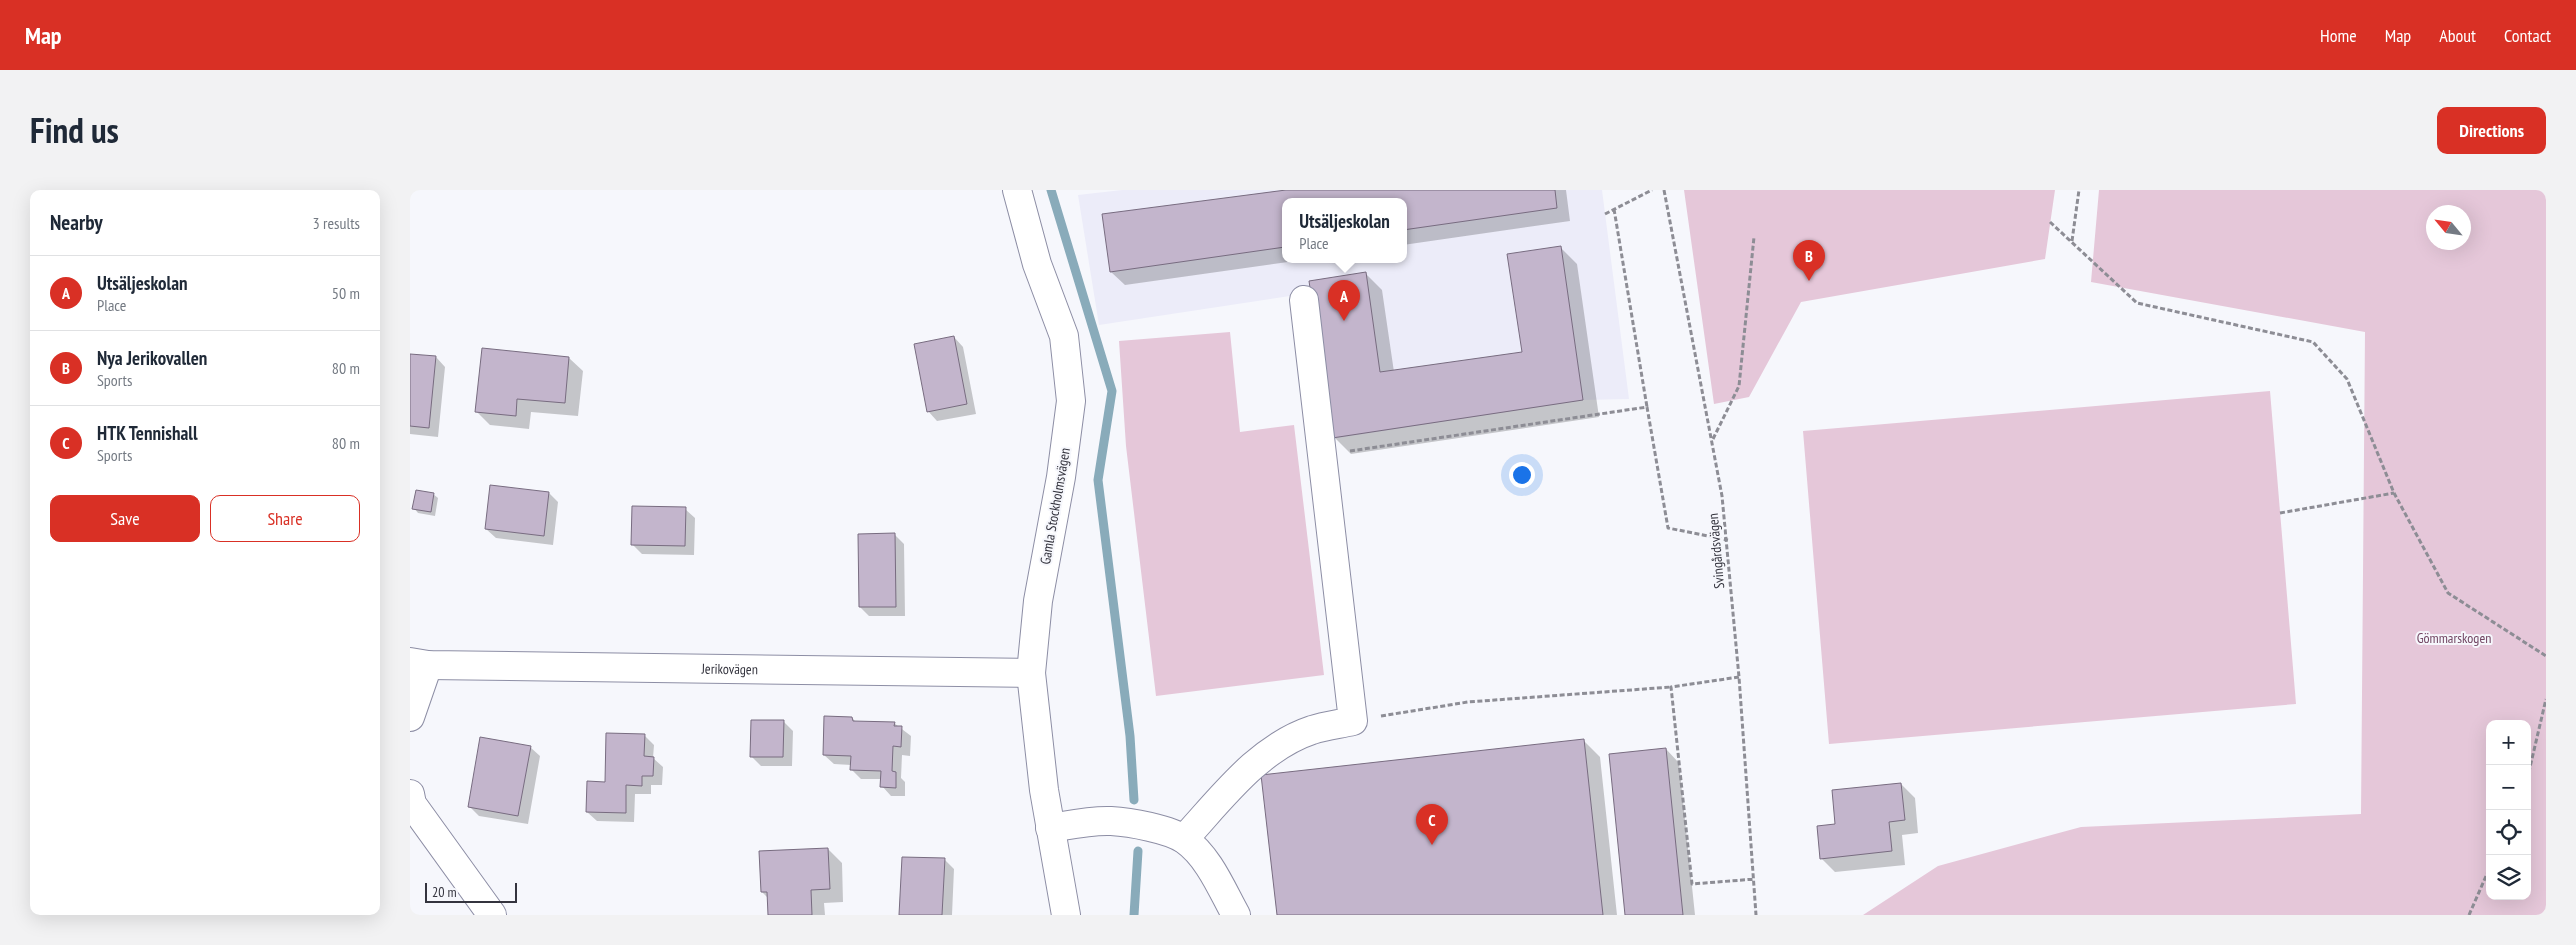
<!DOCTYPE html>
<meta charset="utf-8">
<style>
body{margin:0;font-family:"PT Sans Narrow",sans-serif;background:#f2f2f3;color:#1f2937}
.controls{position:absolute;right:15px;bottom:15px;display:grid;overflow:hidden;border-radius:10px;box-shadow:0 5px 20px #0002}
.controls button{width:45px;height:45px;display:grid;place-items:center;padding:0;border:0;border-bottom:1px solid #e0e1e3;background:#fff;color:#1f2937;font:25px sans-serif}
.compass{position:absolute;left:2016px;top:15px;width:45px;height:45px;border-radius:50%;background:#fff;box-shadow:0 5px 20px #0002;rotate:299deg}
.scale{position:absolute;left:15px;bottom:12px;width:92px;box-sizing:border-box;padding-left:5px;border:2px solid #34343e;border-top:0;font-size:14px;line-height:18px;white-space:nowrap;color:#34343e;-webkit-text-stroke:4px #f6f7fc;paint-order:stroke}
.you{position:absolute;left:1111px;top:284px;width:18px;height:18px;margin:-12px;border:4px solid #fff;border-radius:50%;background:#1a73e8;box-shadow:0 0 0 8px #1a73e833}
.badge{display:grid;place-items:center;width:32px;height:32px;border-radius:50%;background:#d93025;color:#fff;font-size:16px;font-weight:700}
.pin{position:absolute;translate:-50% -41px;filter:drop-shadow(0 1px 2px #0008)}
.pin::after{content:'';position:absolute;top:26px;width:18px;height:15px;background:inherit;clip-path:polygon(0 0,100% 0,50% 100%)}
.popup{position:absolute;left:872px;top:8px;width:125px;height:65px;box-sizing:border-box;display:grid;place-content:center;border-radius:10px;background:#fff;filter:drop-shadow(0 1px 4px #0005);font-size:16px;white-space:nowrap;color:#747a83}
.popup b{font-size:19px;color:#1f2937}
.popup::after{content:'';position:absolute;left:50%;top:100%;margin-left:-10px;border:10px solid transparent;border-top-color:#fff}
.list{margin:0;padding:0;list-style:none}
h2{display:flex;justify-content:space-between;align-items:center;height:65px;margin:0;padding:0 20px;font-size:21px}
h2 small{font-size:16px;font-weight:400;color:#747a83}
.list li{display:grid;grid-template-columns:32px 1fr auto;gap:15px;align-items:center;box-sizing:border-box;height:75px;padding:0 20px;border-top:1px solid #e0e1e3}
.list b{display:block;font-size:19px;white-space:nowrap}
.list p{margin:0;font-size:16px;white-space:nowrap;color:#747a83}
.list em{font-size:16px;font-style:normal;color:#747a83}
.actions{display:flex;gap:10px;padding:15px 20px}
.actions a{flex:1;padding:11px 0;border:1px solid #d93025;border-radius:10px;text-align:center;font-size:18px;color:#d93025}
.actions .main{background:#d93025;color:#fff}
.icon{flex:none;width:28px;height:28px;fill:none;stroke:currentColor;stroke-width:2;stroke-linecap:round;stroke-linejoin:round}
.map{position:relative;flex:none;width:2136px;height:725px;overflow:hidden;border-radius:10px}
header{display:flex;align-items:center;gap:30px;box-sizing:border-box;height:70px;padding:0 25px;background:#d93025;color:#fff}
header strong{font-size:24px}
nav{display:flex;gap:28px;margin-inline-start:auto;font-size:18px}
.intro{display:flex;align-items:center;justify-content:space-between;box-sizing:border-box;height:120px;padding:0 30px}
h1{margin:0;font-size:35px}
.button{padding:12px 22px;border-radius:10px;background:#d93025;color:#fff;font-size:18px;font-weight:700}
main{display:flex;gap:30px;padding:0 30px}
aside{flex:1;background:#fff;border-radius:10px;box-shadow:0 5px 20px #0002}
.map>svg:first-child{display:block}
</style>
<header>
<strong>Map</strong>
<nav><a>Home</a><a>Map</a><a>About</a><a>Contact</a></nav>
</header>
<div class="intro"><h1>Find us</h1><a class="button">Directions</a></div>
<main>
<aside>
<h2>Nearby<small>3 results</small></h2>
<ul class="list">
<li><span class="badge">A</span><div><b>Utsäljeskolan</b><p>Place</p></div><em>50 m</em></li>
<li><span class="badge">B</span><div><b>Nya Jerikovallen</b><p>Sports</p></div><em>80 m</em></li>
<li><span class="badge">C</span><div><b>HTK Tennishall</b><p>Sports</p></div><em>80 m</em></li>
</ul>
<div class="actions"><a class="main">Save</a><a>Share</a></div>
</aside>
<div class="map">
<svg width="2136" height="725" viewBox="0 0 2136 725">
<rect width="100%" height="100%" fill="#f6f7fc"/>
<path fill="#ececf9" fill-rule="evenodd" d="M712 0H1192L1219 209 1173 210 922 249 900 103 689 135 668 5ZM875 12H993V70H875Z"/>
<path fill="#e5c7d9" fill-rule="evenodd" d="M1274 0H1645L1635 69 1391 112 1339 207 1304 214Z
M1689 0H2136V725H1453L1528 676 1671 637 1951 624 1955 142 1681 92ZM2054 22V52H2024V22ZM2080 534H2117V706H2080Z
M820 142 830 242 884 235 914 485 746 506 716 256 709 151Z
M1860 201 1886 514 1419 554 1393 241Z"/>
<path fill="#0003" d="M886 0H1156L1160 31 993 55V12H875V70H892L715 95 701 82Z
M1150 57 1167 74 1189 227 941 264 924 247 955 83 972 100 984 182 1113 163Z
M544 147 553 157 566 224 527 231 518 221Z
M0 165 26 167 35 177 28 247 0 244Z
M159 168 173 181 168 226 121 222 119 239 80 235 66 221Z
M139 303 148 312 143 355 86 348 76 339Z
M23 304 28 308 25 326 8 323 4 318Z
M275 319 285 328 284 365 232 364 222 354Z
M485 345 494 354 495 426H459L450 417Z
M442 528 446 532 484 533 501 546 500 566 492 565 491 588 495 592V606H481L472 596V589H451L441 579V575L424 574 414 565Z
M374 532 383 541 382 576H351L341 566Z
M234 545 244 555 243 568 253 577 252 595H241V604H225L224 632 187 631 177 622 196 593Z
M1173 550 1190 567 1207 725H868Z
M120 557 130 566 118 634 69 626 59 616Z
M1256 559 1269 573 1285 725H1216Z
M1491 594 1505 608 1508 643 1492 645 1495 675 1425 682 1411 668 1426 635Z
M418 659 432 673 433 712 414 713 415 725H359L358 708 352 702Z
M535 670 544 679 542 725H491Z"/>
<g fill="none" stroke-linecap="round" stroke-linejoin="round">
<path stroke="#89abba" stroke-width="9" d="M641 0 702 201 688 290 720 546 724 610
M724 725 728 661"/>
</g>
<path fill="#c3b5cc" stroke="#786c80" d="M876 0H1145L1147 18 993 40V12H875V57L700 82 692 24Z
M1151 56 1173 210 922 248 899 91 956 82 970 182 1112 162 1097 64Z
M544 146 557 214 517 222 504 154Z
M72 158 159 167 155 213 107 209 106 226 65 222Z
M0 164 26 166 19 238 0 236Z
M80 295 139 302 134 346 75 339Z
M6 300 24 303 21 322 2 319Z
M222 316 276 317 275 356 221 355Z
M485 343 486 417H449L448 344Z
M414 526 442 527 443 531 485 532 484 536H492L491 557 483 556 482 581 486 582V598L470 597 471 581 440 580 441 566 413 565Z
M341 530H374L373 567H340Z
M196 543 235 544 234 566 244 567 243 586H232V596L216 595V623L176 622 177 591 195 592Z
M70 547 121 556 108 626 58 617Z
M1174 549 1193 725H867L851 585Z
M1256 558 1273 725H1215L1199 564Z
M1491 593 1495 630 1479 632 1482 661 1410 669 1407 636 1425 634 1422 600Z
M418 658 420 699 401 700 402 725H358L357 702H351L349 661Z
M492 667 535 668 532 725H489Z"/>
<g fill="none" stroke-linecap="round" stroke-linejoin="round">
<g stroke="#8d8ea5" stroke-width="30">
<g id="minor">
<path d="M607 0 627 74 654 146 661 211 651 287 628 411 621 483 634 600 656 725"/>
<path id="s1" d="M0 472 18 475 621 483"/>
<path d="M0 527 18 475"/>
<path d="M0 604 2 614 82 725"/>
<path d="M640 638C659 635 681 630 701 631 719 632 760 639 775 650 799 667 812 700 826 725"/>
<path d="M774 649C811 609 848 558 902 540 915 536 930 534 943 531L894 110"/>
</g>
</g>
<path stroke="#8d8d95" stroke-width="3" stroke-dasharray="5 2.5" stroke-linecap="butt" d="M1254 0 1312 306 1329 487 1346 725
M1204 19 1237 217
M1195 24 1242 0
M1640 32 1727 113 1903 152 1937 189 1984 303 2038 403 2136 466
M1662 51 1669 0
M1303 249 1329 196 1344 47
M940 261 1237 217 1258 338 1318 350
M1870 323 1984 303
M1329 487 1261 497 1282 694 1345 689
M971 526 1058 512 1261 497
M2117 590 2136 509
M2059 725 2080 677"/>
<use href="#minor" stroke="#fff" stroke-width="28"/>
</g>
<g text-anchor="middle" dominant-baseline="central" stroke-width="4" stroke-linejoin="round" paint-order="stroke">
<g font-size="14" fill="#34343e" stroke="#f6f7fc">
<text transform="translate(645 316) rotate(-80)">Gamla Stockholmsvägen</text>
<text transform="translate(1306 361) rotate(-95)">Svingårdsvägen</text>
<text stroke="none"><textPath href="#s1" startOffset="320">Jerikovägen</textPath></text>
</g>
<g font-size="14" fill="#724663" stroke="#f6f7fc">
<text x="2044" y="448">Gömmarskogen</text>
</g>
</g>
</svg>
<div class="controls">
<button>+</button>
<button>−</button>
<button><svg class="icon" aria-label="locate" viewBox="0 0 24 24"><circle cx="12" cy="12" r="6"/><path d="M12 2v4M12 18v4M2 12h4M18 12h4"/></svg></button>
<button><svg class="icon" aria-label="layers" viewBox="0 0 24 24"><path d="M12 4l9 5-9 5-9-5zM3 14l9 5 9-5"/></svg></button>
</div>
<svg class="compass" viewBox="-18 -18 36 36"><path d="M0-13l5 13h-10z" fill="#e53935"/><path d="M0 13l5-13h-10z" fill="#747a83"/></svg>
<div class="scale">20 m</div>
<div class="you"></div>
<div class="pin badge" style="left:934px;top:131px">A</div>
<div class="popup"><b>Utsäljeskolan</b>Place</div>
<div class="pin badge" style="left:1399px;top:91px">B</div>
<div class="pin badge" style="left:1022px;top:655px">C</div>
</div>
</main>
